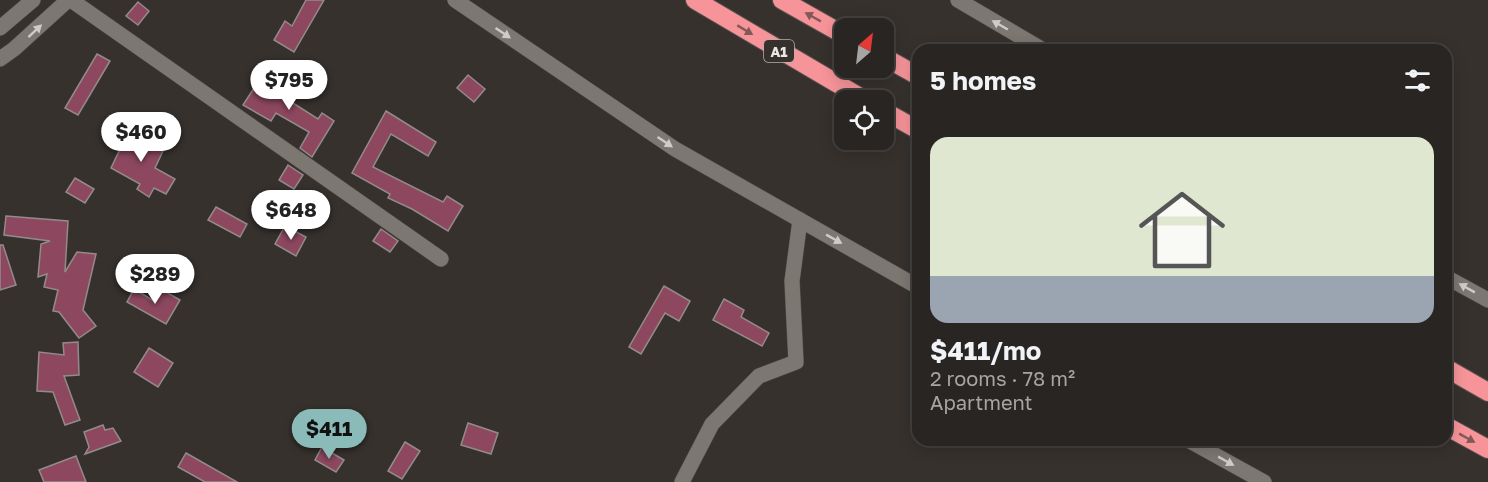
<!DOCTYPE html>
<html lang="en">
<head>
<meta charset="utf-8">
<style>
  body { margin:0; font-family:"Golos Text",sans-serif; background:#34312f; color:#f1f3f6; height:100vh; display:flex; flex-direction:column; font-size:22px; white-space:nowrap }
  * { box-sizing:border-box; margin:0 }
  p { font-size:20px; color:#a5a5a5 }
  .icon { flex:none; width:33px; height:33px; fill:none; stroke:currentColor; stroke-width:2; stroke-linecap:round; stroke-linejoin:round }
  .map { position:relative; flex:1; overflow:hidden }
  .details { position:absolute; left:912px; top:44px; width:540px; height:402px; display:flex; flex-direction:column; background:#282522; border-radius:18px; box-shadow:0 3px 15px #0003,0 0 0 2px #444240 }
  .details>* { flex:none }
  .needle { width:39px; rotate:28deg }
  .fabs { position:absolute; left:834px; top:18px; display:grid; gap:12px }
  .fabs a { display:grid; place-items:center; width:60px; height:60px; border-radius:12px; background:#282522; box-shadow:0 3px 15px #0003,0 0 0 2px #444240; font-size:30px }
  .price { position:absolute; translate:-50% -51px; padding:0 14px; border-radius:21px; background:#fff; color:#222; font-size:20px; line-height:39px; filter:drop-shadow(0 2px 3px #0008) }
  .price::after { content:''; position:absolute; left:50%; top:36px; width:18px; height:14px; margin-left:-9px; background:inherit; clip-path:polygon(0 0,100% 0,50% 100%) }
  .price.selected { background:#8bbbb9; color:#111 }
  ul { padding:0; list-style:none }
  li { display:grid; align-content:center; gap:12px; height:318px; padding:0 18px }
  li+li { border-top:2px solid #444240 }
  li span { display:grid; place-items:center; height:186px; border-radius:18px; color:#555 }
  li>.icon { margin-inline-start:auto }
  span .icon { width:108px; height:108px; fill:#fffc; stroke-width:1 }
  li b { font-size:26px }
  h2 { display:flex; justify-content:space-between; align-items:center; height:72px; padding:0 18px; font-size:26px }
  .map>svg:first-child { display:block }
</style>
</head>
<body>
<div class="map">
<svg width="1488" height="482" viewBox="0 0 1488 482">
  <rect width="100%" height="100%" fill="#36312d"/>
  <g fill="#8d4860" stroke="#938a8c" stroke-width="1.5">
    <polygon points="306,0 324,0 294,52 274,40 285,21 292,26"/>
    <polygon points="138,2 149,11 138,25 126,16"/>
    <polygon points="97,54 110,61 78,115 65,108"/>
    <polygon points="283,66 296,72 285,98 318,119 322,113 334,121 312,157 300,148 309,132 276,113 271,121 243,105 254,88 266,95 274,80 277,81"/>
    <polygon points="468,75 485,89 474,102 457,88"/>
    <polygon points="386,111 436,142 428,156 391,134 373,167 443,202 447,196 463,206 448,231 412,209 388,198 390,194 352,173"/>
    <polygon points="123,127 135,134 137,131 163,151 155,168 175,179 166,194 154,188 149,197 137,189 140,184 111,168 122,145 115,141"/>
    <polygon points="288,165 303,175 294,189 279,180"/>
    <polygon points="75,178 94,189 85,203 66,192"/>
    <polygon points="216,207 247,224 240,237 208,220"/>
    <polygon points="6,216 68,221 65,272 77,252 96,254 83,310 96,326 79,338 59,312 53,311 58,290 44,287 47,274 38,277 41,244 50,241 4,235"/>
    <polygon points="285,226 306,237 296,256 275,244"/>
    <polygon points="381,229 398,241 390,252 373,241"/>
    <polygon points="0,245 3,245 16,285 0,290"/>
    <polygon points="664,286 690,301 679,321 665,313 641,354 629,347"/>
    <polygon points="134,289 154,301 161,289 180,300 166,324 127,302"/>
    <polygon points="724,299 744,310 741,317 769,333 762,346 713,320"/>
    <polygon points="78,342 79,375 64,376 80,420 65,425 53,392 37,391 39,352 64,355 63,343"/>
    <polygon points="149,348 173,363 158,387 134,372"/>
    <polygon points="468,423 498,433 491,454 461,445"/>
    <polygon points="103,425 105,430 113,428 121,441 85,454 89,447 84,432"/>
    <polygon points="405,442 420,451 402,479 388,471"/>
    <polygon points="322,447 344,460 336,472 315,460"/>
    <polygon points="186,453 237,482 205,482 178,467"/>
    <polygon points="76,456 86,482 44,482 39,470"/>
  </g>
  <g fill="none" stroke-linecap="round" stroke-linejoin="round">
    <defs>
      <g id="minor">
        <polyline points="71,0 441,259"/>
        <polyline points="682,482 712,424 759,376 796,362 792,281 800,220"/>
      </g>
      <g id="tertiary">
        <polyline points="455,0 675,149 918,287"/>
        <polyline points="958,0 1043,50"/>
        <polyline points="0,28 33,0"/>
        <polyline points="0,59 14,49 68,0"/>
        <polyline points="1446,277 1488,300"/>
        <polyline points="1188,440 1264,482"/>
      </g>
      <g id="motorway">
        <polyline points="695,0 865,100"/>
        <polyline points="782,0 844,35"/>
        <polyline points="884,57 918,76"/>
        <polyline points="884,111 918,130"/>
        <polyline points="1446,368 1488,392"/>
        <polyline points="1446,426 1488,449"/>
      </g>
    </defs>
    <use href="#minor" stroke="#534f4b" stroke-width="16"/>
    <use href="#tertiary" stroke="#534f4b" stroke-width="16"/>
    <use href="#motorway" stroke="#534f4b" stroke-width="20"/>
    <use href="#minor" stroke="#7d7771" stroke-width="15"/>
    <use href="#tertiary" stroke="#7d7771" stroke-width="15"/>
    <use href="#motorway" stroke="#f69499" stroke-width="18"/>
  </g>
  <defs><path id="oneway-solid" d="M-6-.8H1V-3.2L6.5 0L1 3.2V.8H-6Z" transform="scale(1.5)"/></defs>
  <g fill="#835958">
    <use href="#oneway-solid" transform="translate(813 17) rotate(-151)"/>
    <use href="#oneway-solid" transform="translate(745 30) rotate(31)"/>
    <use href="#oneway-solid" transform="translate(1467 438) rotate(29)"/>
  </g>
  <g fill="#cfcbc7">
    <use href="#oneway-solid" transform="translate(1000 25) rotate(-150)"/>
    <use href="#oneway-solid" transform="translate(35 31) rotate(-43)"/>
    <use href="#oneway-solid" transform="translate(503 33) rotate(34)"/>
    <use href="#oneway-solid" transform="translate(665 142) rotate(34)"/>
    <use href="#oneway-solid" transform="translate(834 239) rotate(29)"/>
    <use href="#oneway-solid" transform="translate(1467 288) rotate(-151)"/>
    <use href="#oneway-solid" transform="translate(1226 461) rotate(29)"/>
  </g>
  <g text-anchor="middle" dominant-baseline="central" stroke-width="5" stroke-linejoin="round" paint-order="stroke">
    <rect fill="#36312d" stroke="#b4b0ad" stroke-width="1.5" x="764" y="40" width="30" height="22" rx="4.5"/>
    <g font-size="14" font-weight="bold" fill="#eae7e4">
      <text x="779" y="51">A1</text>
    </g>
  </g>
</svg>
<div class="fabs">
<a><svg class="needle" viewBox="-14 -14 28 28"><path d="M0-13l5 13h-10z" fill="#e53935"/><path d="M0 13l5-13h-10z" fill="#a5a5a5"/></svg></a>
<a><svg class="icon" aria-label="locate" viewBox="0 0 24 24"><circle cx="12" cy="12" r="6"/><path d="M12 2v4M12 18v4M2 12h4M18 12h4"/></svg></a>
</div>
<b class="price" style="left:289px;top:111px">$795</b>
<b class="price" style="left:141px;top:163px">$460</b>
<b class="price" style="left:291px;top:241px">$648</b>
<b class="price" style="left:155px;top:305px">$289</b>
<b class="price selected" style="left:329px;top:460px">$411</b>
<section class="details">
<h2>5 homes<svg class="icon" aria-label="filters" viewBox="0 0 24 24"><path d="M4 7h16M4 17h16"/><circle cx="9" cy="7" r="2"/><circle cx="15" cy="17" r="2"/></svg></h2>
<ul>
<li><span style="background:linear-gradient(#dfe7d0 75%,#9aa5b1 0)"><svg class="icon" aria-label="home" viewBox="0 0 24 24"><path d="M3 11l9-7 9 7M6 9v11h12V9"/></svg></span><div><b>$411/mo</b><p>2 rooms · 78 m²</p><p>Apartment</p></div></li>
</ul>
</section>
</div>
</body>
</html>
